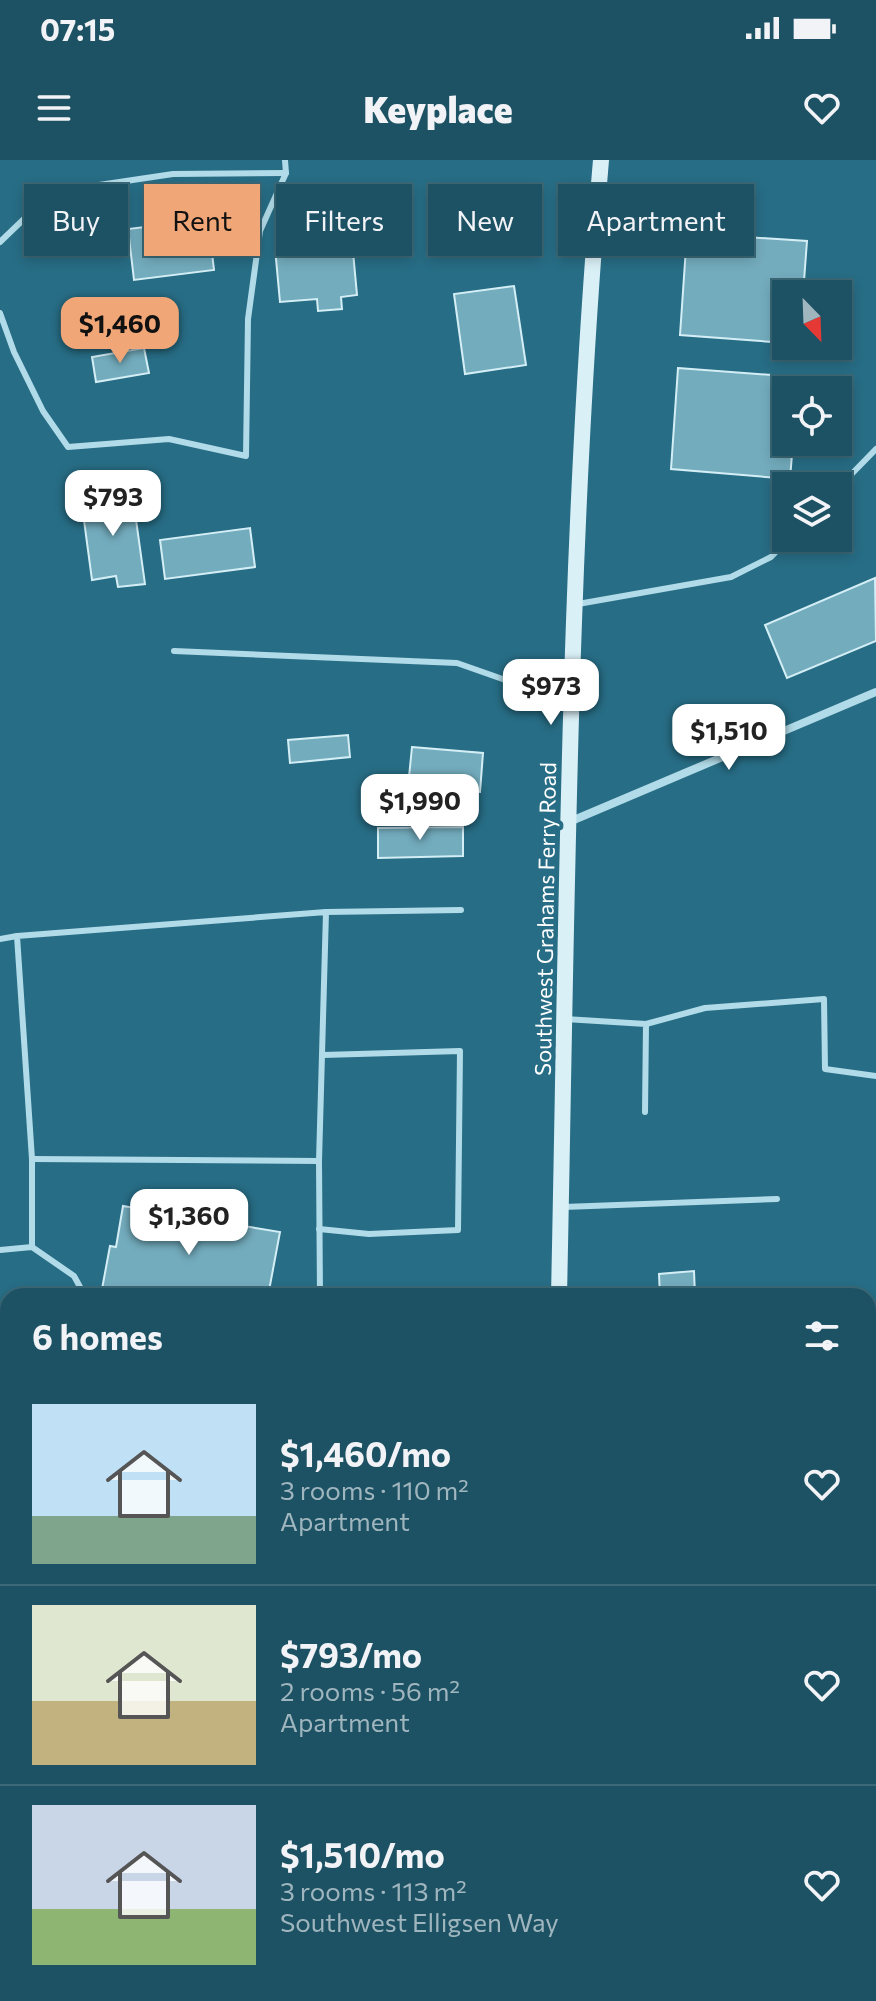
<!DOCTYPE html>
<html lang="en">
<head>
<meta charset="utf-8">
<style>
  body { margin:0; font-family:Commissioner,sans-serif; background:#25586a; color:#f1f3f6; height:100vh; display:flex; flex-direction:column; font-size:30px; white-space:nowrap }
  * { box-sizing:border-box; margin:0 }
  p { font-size:26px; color:#a0b6bf }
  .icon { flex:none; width:44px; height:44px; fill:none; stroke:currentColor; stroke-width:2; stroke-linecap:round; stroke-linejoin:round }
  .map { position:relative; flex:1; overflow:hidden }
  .drawer { position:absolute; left:0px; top:1128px; width:876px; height:714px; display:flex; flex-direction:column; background:#1d5264; border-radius:24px 24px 0 0; box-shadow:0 4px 12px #0003,0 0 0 2px #3b6978 }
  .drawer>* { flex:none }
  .top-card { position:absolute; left:24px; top:24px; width:828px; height:72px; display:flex; gap:16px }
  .needle { width:52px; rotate:157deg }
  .tools { position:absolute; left:772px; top:120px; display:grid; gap:16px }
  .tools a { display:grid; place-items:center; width:80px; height:80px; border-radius:0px; background:#1d5264; box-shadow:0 4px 12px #0003,0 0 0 2px #3b6978; font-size:40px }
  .price { position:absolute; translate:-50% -68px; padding:0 18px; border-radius:16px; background:#fff; color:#222; font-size:26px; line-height:52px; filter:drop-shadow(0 2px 4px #0008) }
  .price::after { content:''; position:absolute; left:50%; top:48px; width:24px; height:18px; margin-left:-12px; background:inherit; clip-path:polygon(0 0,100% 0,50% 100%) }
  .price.current { background:#f0a676; color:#111 }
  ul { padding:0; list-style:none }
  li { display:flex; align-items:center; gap:24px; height:200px; padding:0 32px }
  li+li { border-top:2px solid #3b6978 }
  li span { display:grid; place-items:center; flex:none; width:224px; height:160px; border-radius:0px; color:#555 }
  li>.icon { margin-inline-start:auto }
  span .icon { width:96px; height:96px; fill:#fffc; stroke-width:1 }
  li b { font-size:34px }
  h2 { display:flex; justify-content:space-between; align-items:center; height:96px; padding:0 32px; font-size:34px }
  .chip { padding:0 28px; border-radius:0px; background:#1d5264; box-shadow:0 4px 12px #0003,0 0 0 2px #3b6978; font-size:28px; line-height:72px }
  .chip.current { background:#f0a676; color:#111 }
  .status { display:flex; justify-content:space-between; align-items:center; height:56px; padding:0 40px; background:#1d5264; direction:ltr }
  .status svg { height:22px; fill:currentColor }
  header { display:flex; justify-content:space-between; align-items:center; height:104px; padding:0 32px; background:#1d5264; font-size:36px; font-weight:800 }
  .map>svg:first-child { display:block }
</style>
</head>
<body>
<div class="status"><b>07:15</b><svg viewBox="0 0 49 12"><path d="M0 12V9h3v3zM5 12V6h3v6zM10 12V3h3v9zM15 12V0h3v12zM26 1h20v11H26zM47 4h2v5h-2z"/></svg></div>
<header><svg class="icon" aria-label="menu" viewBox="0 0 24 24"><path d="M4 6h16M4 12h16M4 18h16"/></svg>Keyplace<svg class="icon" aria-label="heart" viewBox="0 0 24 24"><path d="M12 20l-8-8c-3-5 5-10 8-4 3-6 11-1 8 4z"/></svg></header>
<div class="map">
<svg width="876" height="1841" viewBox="0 0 876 1841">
  <rect width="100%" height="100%" fill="#276d85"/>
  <g fill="#73acbd" stroke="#d4eef6" stroke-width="2">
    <polygon points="208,59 214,110 134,120 128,69"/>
    <polygon points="687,73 807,81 803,134 786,134 786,183 680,175"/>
    <polygon points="352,81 357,135 341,137 342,149 318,151 317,139 280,142 275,88"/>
    <polygon points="514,126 526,205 465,214 454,134"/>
    <polygon points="144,188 149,213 96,222 92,197"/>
    <polygon points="678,208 798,217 797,230 786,230 786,282 793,282 790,319 671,309"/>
    <polygon points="132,331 145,424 118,427 116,416 92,420 81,338"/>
    <polygon points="250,368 255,407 165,419 160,380"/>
    <polygon points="875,418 876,481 787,518 765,465"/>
    <polygon points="348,575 350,597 290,603 288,580"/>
    <polygon points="412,587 483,593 480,632 408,627"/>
    <polygon points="463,667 463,696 378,698 378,668"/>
    <polygon points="123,1046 280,1072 268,1136 146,1136 102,1129 110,1086 116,1087"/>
    <polygon points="694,1111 695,1136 660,1136 659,1114"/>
    <polygon points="8,1375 8,1489 0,1489 0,1376"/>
    <polygon points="149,1834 208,1834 207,1841 148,1841"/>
  </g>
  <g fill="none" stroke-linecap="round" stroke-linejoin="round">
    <g stroke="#b1dbe8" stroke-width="6">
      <polyline points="0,82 52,32 173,14 286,13"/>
      <polyline points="0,153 14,192 43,251 68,287 169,279 246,296 248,159 260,71 286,13 285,0"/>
      <polyline points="838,328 876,289"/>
      <polyline points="578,444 731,417 771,397 789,378"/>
      <polyline points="174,491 457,503 568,542"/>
      <polyline points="326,752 461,750"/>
      <polyline points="0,779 17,776"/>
      <polyline points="565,859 646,864 645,952"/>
      <polyline points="646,864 705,848 824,839 825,909 876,916"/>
      <polyline points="32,999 319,1001"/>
      <polyline points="564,1047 777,1039"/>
      <polyline points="319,1069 369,1074 458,1070 460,891 323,895"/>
      <polyline points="32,1087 32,999 17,776 326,752 319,1001 320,1136"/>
      <polyline points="0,1090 32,1087 74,1116 85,1136"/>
      <polyline points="0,1228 8,1228"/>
      <polyline points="273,1834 274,1841"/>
      <polyline points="429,1834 429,1841"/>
    </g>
    <polyline stroke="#b1dbe8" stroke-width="8" points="569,662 876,532"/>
    <g stroke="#daf0f7" stroke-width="16">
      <path d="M559,1136C567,757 568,378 601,0"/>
      <polyline points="549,1841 549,1834"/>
    </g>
  </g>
  <g text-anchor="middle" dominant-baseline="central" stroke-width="8" stroke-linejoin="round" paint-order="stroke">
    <g font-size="22" fill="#fff" stroke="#276d85">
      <text transform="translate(545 759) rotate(-89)">Southwest Grahams Ferry Road</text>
    </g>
  </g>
</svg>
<div class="tools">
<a><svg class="needle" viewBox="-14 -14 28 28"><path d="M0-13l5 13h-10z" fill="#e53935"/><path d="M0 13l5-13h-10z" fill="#a0b6bf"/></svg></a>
<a><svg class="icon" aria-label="locate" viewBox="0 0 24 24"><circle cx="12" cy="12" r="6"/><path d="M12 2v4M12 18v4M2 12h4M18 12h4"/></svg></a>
<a><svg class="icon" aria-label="layers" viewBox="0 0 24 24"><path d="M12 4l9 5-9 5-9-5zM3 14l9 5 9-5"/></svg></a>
</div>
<b class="price current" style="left:120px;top:205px">$1,460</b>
<b class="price" style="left:113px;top:378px">$793</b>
<b class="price" style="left:551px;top:567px">$973</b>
<b class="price" style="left:729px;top:612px">$1,510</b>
<b class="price" style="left:420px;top:682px">$1,990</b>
<b class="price" style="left:189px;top:1097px">$1,360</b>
<div class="top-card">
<a class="chip">Buy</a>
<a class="chip current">Rent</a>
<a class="chip">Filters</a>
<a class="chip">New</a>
<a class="chip">Apartment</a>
</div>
<section class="drawer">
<h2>6 homes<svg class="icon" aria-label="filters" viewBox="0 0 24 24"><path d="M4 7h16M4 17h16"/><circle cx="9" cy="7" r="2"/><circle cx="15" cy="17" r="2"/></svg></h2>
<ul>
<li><span style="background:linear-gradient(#bfe0f5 70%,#7fa58c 0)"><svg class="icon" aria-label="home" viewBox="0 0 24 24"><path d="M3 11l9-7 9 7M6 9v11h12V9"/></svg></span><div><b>$1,460/mo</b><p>3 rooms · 110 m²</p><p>Apartment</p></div><svg class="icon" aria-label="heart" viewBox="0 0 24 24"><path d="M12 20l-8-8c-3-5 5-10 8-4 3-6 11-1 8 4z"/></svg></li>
<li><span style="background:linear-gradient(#dfe7d0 60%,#c2b280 0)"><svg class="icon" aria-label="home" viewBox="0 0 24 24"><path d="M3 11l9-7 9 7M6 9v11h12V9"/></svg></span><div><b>$793/mo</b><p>2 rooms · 56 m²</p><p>Apartment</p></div><svg class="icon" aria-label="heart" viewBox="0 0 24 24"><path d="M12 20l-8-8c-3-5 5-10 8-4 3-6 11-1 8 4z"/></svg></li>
<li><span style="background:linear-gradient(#c9d6e8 65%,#8fb573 0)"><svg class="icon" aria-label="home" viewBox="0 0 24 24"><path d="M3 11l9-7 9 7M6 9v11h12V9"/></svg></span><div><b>$1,510/mo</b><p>3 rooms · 113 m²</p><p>Southwest Elligsen Way</p></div><svg class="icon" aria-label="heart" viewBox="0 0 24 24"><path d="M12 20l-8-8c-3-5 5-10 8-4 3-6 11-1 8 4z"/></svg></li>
</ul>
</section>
</div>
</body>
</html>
